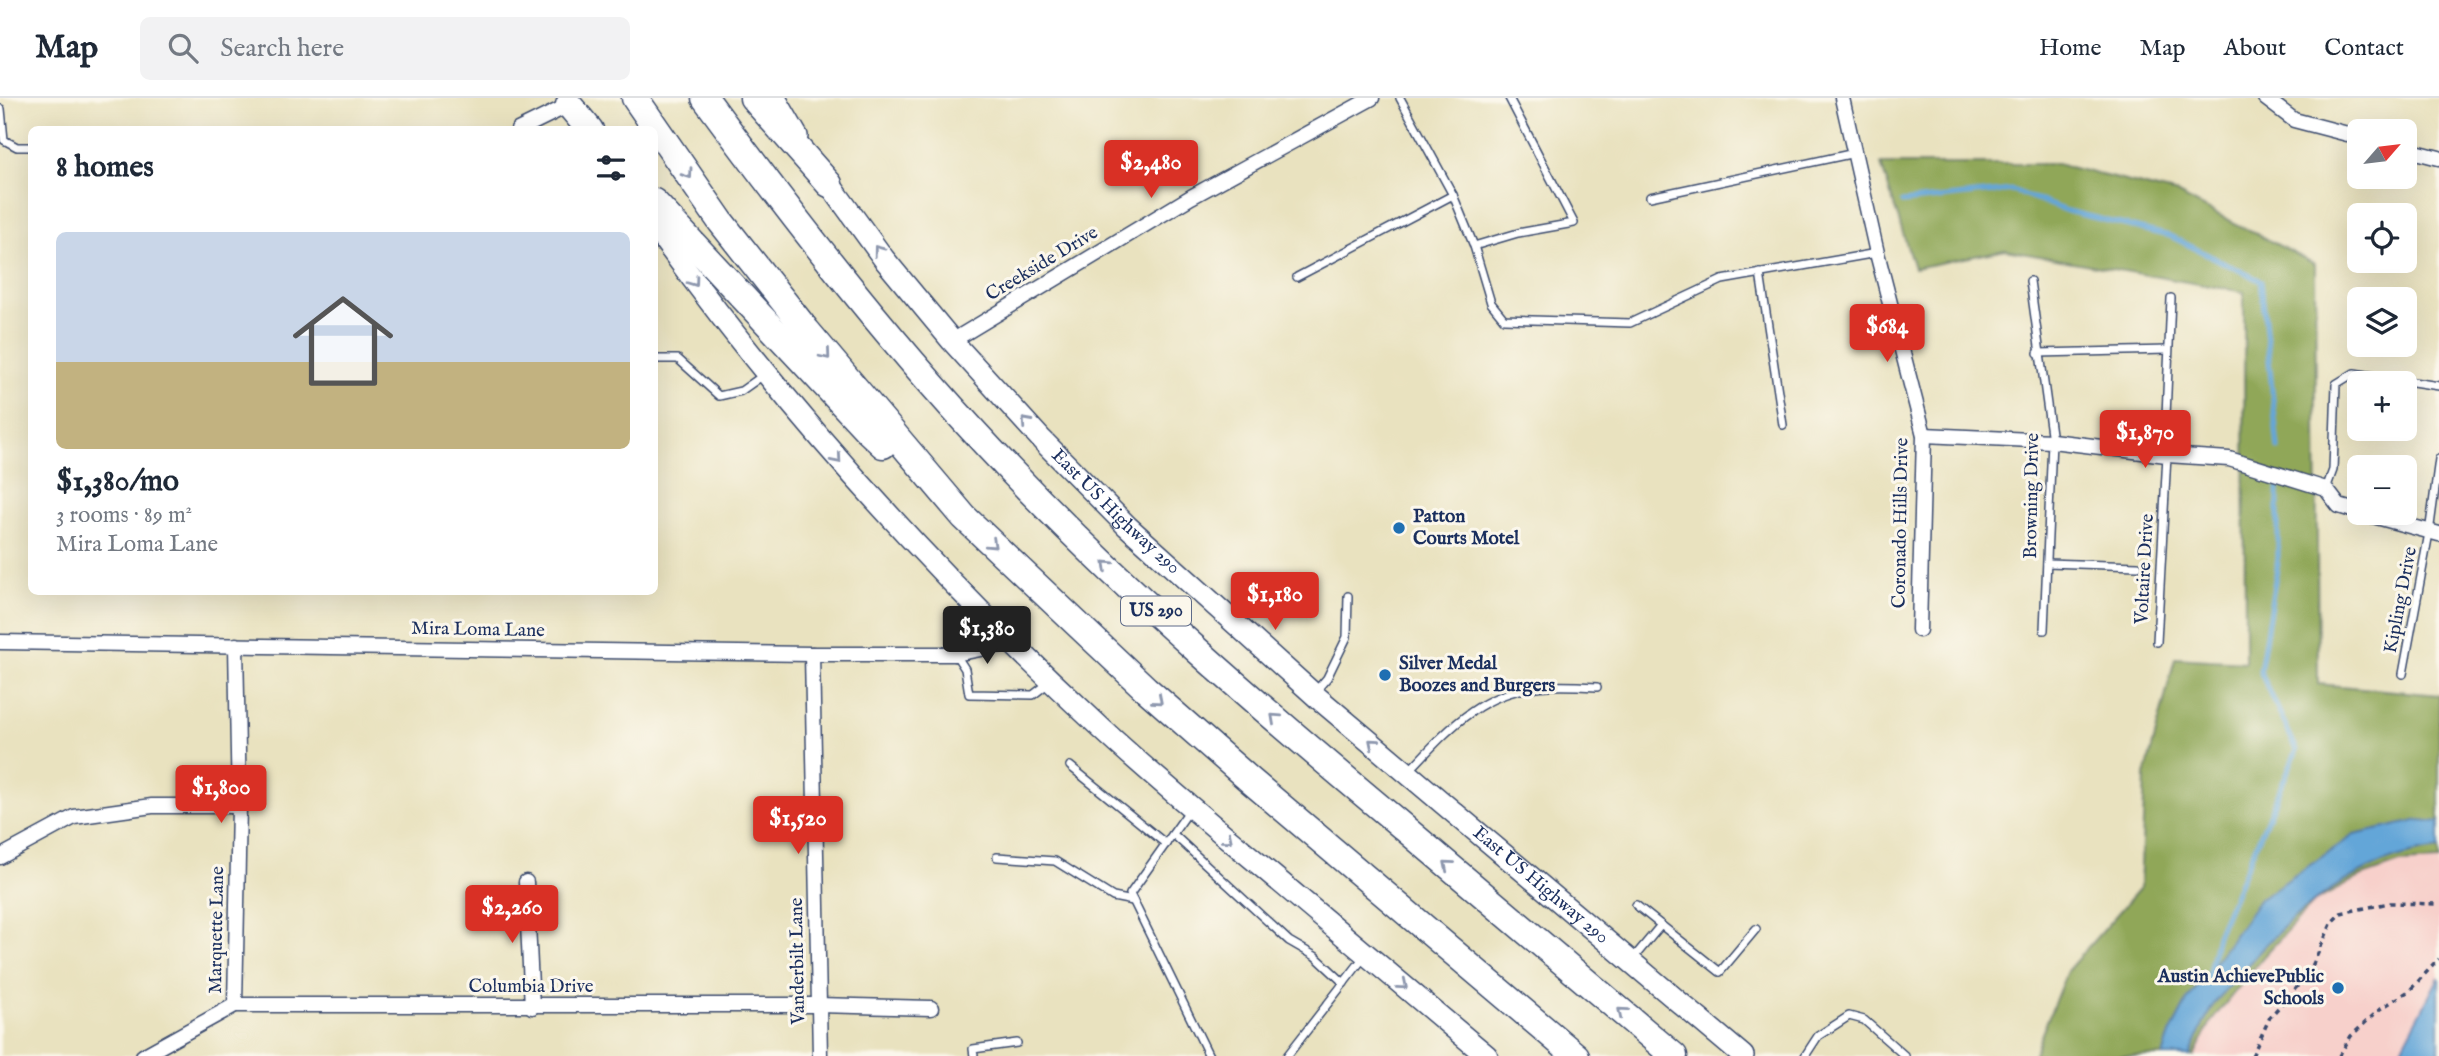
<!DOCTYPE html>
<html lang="en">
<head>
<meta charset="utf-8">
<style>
  body { margin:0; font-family:"IM FELL English",serif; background:#f2f2f3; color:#1f2937; height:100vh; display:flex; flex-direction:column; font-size:26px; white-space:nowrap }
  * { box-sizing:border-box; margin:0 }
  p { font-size:23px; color:#747a83 }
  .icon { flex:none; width:38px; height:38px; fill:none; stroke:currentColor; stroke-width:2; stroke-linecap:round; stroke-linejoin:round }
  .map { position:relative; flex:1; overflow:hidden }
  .side { position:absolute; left:28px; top:28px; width:630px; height:469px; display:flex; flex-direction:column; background:#fff; border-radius:10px; box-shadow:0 7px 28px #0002 }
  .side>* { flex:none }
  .needle { width:46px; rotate:62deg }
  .buttons { position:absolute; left:2347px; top:21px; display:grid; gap:14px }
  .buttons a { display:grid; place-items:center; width:70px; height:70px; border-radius:10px; background:#fff; box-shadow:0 7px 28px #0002; font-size:35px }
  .price { position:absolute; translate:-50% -60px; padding:0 16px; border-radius:7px; background:#d93025; color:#fff; font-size:23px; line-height:46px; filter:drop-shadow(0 2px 4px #0008) }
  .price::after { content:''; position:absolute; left:50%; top:42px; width:21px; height:16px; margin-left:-10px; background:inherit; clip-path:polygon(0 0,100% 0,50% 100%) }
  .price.selected { background:#222; color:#fff }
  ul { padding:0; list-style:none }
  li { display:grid; align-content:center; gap:14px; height:371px; padding:0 28px }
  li+li { border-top:2px solid #e0e1e3 }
  li span { display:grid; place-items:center; height:217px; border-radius:10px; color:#555 }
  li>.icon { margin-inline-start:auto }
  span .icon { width:126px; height:126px; fill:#fffc; stroke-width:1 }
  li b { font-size:30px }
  h2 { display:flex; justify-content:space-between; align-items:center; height:84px; padding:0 28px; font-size:30px }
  header { display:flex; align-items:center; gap:42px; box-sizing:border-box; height:98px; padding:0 35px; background:#fff; border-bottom:2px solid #e0e1e3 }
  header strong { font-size:33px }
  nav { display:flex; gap:38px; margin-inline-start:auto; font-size:24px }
  .search { width:490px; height:63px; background:#f2f2f3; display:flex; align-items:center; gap:18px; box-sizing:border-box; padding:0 24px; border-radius:10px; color:#747a83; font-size:26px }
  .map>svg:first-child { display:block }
</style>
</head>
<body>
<header>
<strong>Map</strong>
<div class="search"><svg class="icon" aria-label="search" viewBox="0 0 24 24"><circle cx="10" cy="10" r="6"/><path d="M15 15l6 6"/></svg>Search here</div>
<nav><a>Home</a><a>Map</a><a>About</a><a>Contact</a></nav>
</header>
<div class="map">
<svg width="2439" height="958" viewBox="0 0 2439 958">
  <rect width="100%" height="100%" fill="#fbf7ec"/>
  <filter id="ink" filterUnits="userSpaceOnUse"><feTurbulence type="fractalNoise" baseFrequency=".0143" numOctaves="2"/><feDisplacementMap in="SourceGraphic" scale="14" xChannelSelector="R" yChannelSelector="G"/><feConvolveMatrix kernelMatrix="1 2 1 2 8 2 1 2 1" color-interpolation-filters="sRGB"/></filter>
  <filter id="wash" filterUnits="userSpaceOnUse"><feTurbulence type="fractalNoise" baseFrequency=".00686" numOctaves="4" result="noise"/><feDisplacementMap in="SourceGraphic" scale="28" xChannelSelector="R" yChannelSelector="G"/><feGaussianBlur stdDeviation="1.57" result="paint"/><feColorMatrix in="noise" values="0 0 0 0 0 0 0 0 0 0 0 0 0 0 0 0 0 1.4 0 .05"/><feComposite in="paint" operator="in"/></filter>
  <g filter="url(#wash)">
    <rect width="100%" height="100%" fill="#e9e2bf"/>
    <polygon fill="#f7d0cb" points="2439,763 2439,958 2194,958 2212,922 2263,859 2315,803 2360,779 2400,765"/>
    <polygon fill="#90a759" stroke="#566b5c" stroke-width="2" points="1881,66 2057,66 2178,96 2315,166 2318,586 2439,597 2439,763 2400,765 2360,779 2315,803 2263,859 2212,922 2194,958 2033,958 2067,873 2140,790 2145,678 2175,560 2245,564 2244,194 2005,152 1914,170"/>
    <g fill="#64a6d8" stroke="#406a9b" stroke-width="2">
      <path d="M2420,722L2439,724V751C2357,760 2290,814 2240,876C2231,887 2220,897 2212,909C2203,924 2197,942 2190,958H2163L2170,936L2187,903L2260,801L2354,737Z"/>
      <polygon points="2439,879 2439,958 2398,958"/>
    </g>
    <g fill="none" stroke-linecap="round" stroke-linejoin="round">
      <g stroke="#64a6d8" stroke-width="5">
        <polyline points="1902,104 2012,92 2067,113 2170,138 2261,183 2278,351"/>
        <polyline points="2208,879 2217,837 2297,652 2260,573 2278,464 2278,391"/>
      </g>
    </g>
  </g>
  <g filter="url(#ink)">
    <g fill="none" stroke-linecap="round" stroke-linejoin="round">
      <defs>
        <g id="service">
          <polyline points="1400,0 1453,97 1474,148 1491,205 1504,221 1630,225 1722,182 1877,155"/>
          <polyline points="1,11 4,42 17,49 32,49"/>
          <polyline points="1650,99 1855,55"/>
          <polyline points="1474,148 1518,135 1574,125 1509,0"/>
          <polyline points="1760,175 1783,327"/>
          <polyline points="1297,179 1453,97"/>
          <polyline points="2030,183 2052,343 2044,532"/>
          <polyline points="2038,255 2168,252"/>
          <polyline points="654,261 678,261 719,298 741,293 765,276"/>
          <polyline points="2166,318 2171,200"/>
          <polyline points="2326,391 2333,372 2336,286 2354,275 2439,288"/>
          <polyline points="2047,465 2138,468"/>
          <polyline points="2157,544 2167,357"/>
          <polyline points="956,557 965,571 969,596 1033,597 1050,584"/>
          <polyline points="2403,576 2429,435 2439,361"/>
          <polyline points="1314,595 1327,580 1347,539 1348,498"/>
          <polyline points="1070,668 1166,746"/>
          <path d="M1410,672C1451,628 1484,591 1548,588C1564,587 1581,588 1597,589"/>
          <polyline points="1189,713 1130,796 1209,958"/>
          <polyline points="1173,736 1289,843 1315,858 1344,885"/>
          <polyline points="997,759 1055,763 1113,799 1133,803"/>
          <polyline points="1636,807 1661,827"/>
          <polyline points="1631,863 1661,827 1720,874 1756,831"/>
          <polyline points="974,958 973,951 1017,945"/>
          <polyline points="1287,958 1364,859"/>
          <polyline points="1805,958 1818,938 1849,918 1864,922 1905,958"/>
        </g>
        <g id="minor">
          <polyline points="1842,0 1877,155 1924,337 1919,532"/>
          <polyline points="2265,0 2294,22 2359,39"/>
          <polyline points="518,32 569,7"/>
          <polyline points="2404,51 2439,60"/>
          <polyline points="952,243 1191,99 1372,0"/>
          <polyline points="1924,337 2052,343 2167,357 2229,361 2326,391 2339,408 2359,414"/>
          <polyline points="2362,415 2439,436"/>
          <polyline points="0,544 812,556 955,556 1011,545"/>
          <polyline points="812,556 820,958"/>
          <polyline points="955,556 973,505"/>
          <polyline points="0,759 74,719 152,708 239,708"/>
          <polyline points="526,784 532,909"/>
          <polyline points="235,907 239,708 236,547"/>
          <polyline points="143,958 235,907 818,907 931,910"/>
        </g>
        <g id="secondary">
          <polyline points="775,0 797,38"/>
          <path id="s1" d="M820,73L884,161L952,243L1042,342L1127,428L1318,600L1743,958"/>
          <path d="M654,128C785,312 938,479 1103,632C1154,679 1207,723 1260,767C1336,831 1412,894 1487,958"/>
        </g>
        <g id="motorway">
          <polyline points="635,0 721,124 807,233 964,419 1146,591 1251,683 1576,958"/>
          <path d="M705,0C800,129 899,256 1010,372C1130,498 1263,612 1396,723C1489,802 1582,880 1674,958"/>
          <polyline points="753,0 829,86"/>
          <polyline points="569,7 590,32"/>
          <polyline points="654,104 868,333 883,347"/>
        </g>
      </defs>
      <use href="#service" stroke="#3a4a6d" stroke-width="10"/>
      <use href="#minor" stroke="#3a4a6d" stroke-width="17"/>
      <use href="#secondary" stroke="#3a4a6d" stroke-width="24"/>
      <use href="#motorway" stroke="#3a4a6d" stroke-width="29"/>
      <g stroke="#3a4a6d" stroke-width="3.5" stroke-dasharray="5 5" stroke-linecap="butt">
        <polyline points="2252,958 2270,919 2309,875 2332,824 2341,815 2389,805 2439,806"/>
        <polyline points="2339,958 2351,938 2380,911 2409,893 2439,861"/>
      </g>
      <use href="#service" stroke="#fff" stroke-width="7"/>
      <use href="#minor" stroke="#fff" stroke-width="14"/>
      <use href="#secondary" stroke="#fff" stroke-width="21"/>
      <use href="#motorway" stroke="#fff" stroke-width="26"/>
    </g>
    <defs><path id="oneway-chevron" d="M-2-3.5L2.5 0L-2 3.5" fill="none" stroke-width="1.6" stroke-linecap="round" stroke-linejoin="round" transform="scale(1.75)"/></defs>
    <g stroke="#8d97ae">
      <use href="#oneway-chevron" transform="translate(688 76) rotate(55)"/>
      <use href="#oneway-chevron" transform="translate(878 152) rotate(-127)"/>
      <use href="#oneway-chevron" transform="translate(694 184) rotate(54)"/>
      <use href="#oneway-chevron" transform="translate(826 257) rotate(50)"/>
      <use href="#oneway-chevron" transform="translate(1026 324) rotate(-132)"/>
      <use href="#oneway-chevron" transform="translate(837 361) rotate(49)"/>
      <use href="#oneway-chevron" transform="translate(992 446) rotate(43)"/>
      <use href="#oneway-chevron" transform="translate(1107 467) rotate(-137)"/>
      <use href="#oneway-chevron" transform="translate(1158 602) rotate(41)"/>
      <use href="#oneway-chevron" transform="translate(1275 620) rotate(-138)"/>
      <use href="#oneway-chevron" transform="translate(1373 645) rotate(-140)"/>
      <use href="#oneway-chevron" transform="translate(1228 741) rotate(40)"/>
      <use href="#oneway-chevron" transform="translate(1448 767) rotate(-140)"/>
      <use href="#oneway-chevron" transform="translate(1403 887) rotate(40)"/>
      <use href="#oneway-chevron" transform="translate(1622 914) rotate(-140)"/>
    </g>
  </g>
  <g fill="#1f6fb2" stroke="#fbf7ec" stroke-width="2.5">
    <circle cx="1399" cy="430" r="7"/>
    <circle cx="1385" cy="577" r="7"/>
    <circle cx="2338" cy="890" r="7"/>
  </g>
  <g text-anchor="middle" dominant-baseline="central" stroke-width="6" stroke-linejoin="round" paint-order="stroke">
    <rect fill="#fbf7ec" stroke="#5e6b89" stroke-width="2" x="1121" y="498.5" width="70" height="29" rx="5"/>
    <g font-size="18" font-weight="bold" fill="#1b2f5e">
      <text x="1156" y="513">US 290</text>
    </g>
    <g font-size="19" fill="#1b2f5e" stroke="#fbf7ec">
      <text transform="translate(1042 166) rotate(-31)">Creekside Drive</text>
      <text transform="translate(2032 398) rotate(-89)">Browning Drive</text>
      <text stroke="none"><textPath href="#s1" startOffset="452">East US Highway 290</textPath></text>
      <text transform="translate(1901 425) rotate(-89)">Coronado Hills Drive</text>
      <text transform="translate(2145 471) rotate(-87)">Voltaire Drive</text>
      <text transform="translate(2401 502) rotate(-79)">Kipling Drive</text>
      <text transform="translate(478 532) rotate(1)">Mira Loma Lane</text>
      <text stroke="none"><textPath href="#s1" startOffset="1018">East US Highway 290</textPath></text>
      <text transform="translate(217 832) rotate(-89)">Marquette Lane</text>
      <text transform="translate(798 863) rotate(-91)">Vanderbilt Lane</text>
      <text x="531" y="889">Columbia Drive</text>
    </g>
    <g font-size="19" font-weight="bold" fill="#1b2f5e" stroke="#fbf7ec" text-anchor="start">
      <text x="1413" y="419">Patton<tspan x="1413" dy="22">Courts Motel</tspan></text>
      <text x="1399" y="566">Silver Medal<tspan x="1399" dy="22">Boozes and Burgers</tspan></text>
      <text x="2324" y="879" text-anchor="end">Austin AchievePublic<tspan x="2324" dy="22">Schools</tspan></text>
    </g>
  </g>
</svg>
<div class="buttons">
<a><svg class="needle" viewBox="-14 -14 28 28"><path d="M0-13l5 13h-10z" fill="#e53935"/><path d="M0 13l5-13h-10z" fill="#747a83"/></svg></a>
<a><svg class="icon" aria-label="locate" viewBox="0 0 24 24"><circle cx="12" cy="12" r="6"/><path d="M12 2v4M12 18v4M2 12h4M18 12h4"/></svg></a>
<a><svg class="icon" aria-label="layers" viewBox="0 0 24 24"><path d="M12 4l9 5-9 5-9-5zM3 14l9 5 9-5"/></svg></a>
<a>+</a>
<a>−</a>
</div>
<b class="price" style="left:1151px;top:102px">$2,480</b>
<b class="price" style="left:1887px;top:266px">$684</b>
<b class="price" style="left:2145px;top:372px">$1,870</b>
<b class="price" style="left:1275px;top:534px">$1,180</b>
<b class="price selected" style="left:987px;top:568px">$1,380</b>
<b class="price" style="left:221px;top:727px">$1,800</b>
<b class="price" style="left:798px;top:758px">$1,520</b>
<b class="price" style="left:512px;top:847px">$2,260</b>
<section class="side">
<h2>8 homes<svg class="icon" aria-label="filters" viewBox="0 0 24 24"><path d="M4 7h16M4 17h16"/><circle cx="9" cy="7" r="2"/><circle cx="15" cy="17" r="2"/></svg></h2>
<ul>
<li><span style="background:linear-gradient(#c9d6e8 60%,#c2b280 0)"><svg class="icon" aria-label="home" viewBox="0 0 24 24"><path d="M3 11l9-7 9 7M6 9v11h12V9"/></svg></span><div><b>$1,380/mo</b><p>3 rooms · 89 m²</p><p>Mira Loma Lane</p></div></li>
</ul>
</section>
</div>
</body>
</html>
